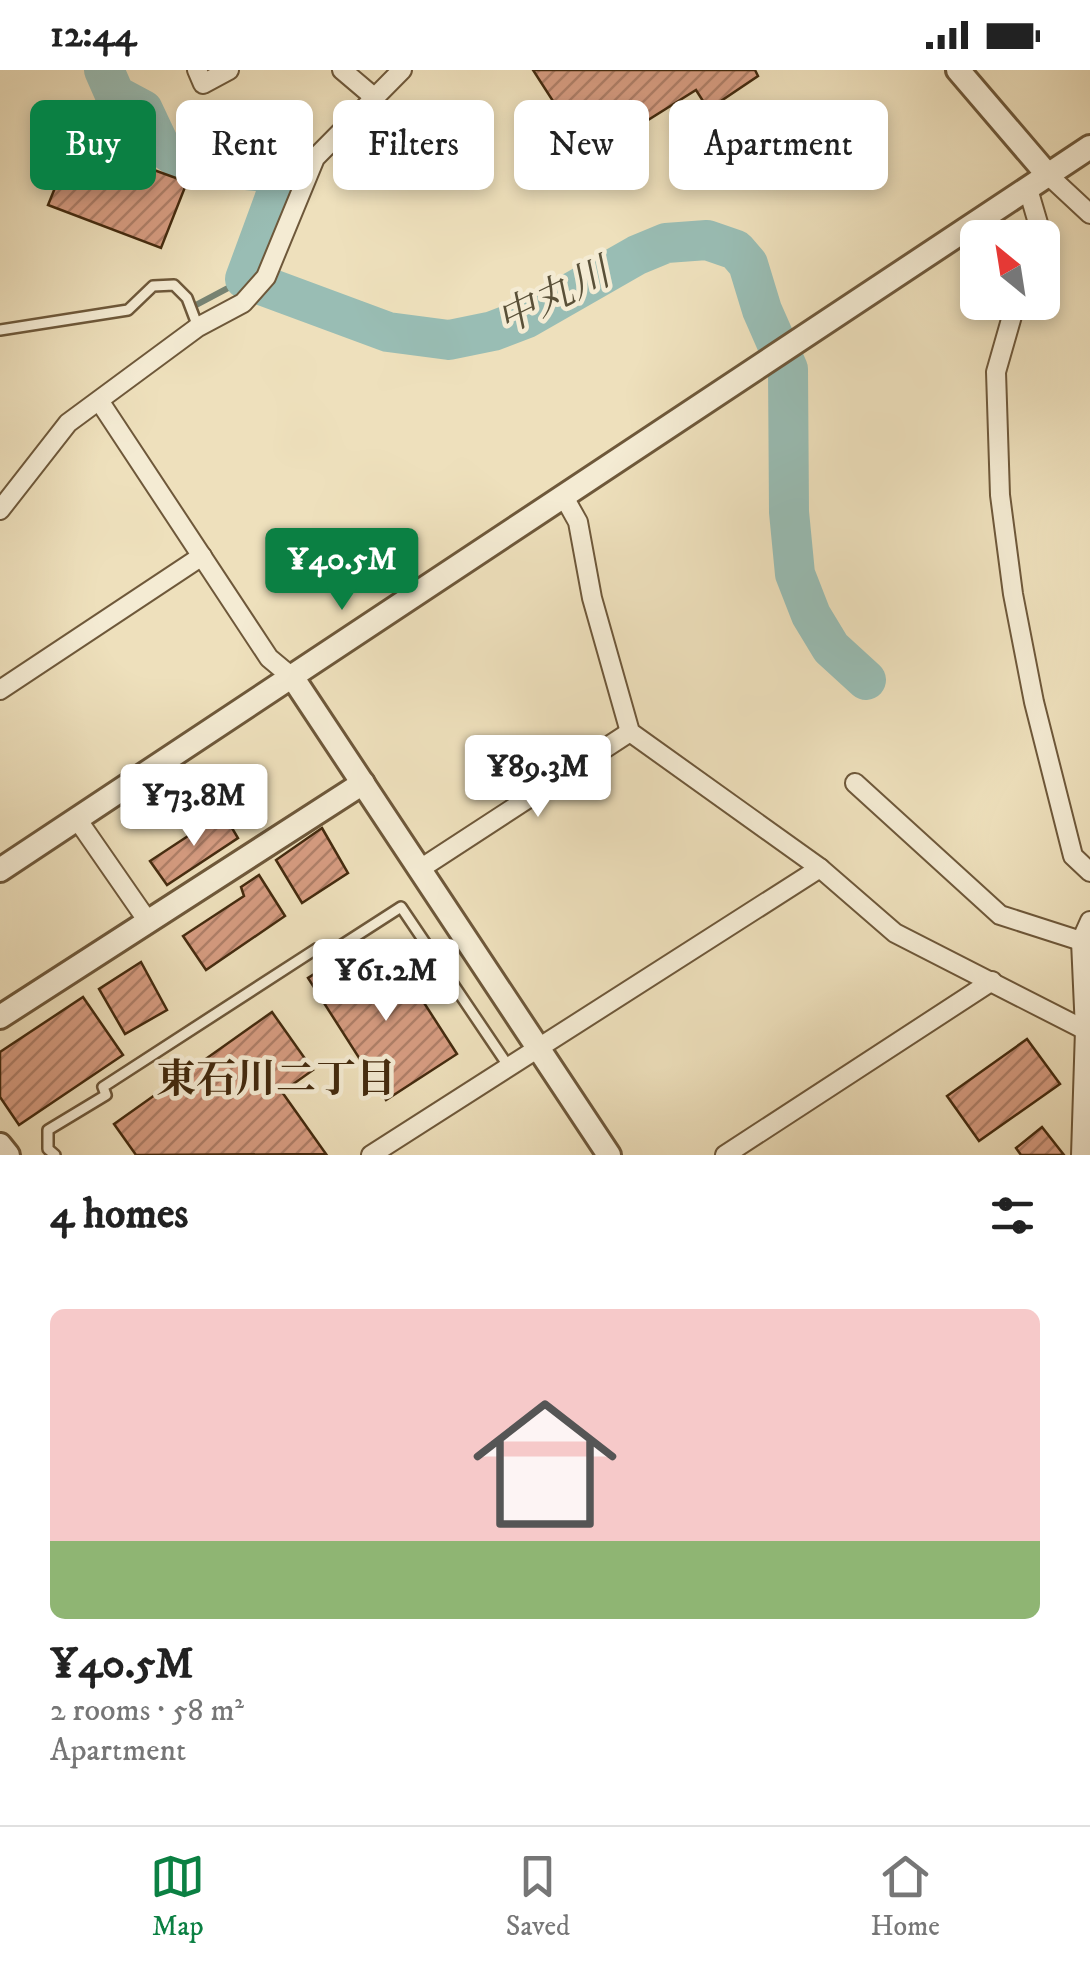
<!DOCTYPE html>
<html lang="en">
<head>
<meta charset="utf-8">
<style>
  body { margin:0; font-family:"IM FELL DW Pica","Noto Serif JP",serif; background:#f2f2f2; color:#222; height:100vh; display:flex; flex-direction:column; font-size:38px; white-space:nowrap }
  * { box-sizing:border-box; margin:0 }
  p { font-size:32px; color:#767676 }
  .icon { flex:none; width:55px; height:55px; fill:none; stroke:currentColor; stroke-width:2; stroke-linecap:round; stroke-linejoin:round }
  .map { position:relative; height:1085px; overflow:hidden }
  .side { display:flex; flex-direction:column; background:#fff; flex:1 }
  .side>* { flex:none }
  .hud { position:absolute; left:30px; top:30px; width:1030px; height:90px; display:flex; gap:20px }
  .needle { width:65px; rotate:330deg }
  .fabs { position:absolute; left:960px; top:150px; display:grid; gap:20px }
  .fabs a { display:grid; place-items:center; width:100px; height:100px; border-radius:15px; background:#fff; box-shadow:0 5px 15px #0003; font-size:50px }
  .price { position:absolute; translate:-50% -85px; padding:0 22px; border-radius:10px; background:#fff; color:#222; font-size:32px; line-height:65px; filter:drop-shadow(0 2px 5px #0008) }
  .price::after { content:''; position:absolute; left:50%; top:60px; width:30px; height:22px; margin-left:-15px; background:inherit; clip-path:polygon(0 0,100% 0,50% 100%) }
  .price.selected { background:#0b8043; color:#fff }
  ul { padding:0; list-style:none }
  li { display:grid; align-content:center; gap:20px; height:530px; padding:0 50px }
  li span { display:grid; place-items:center; height:310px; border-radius:15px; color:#555 }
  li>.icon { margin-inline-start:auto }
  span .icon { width:180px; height:180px; fill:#fffc; stroke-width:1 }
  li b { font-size:42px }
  h2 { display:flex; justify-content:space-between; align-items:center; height:120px; padding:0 50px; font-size:42px }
  .chip { padding:0 35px; border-radius:15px; background:#fff; box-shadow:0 5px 15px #0003; font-size:35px; line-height:90px }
  .chip.selected { background:#0b8043; color:#fff }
  .status { display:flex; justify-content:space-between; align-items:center; height:70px; padding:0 50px; background:#fff; direction:ltr }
  .status svg { height:28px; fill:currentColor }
  .dock { display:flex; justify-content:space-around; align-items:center; height:140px; border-top:2px solid #e0e0e0; background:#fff; font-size:28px; color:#767676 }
  .dock a { display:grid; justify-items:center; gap:5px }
  .dock .selected { color:#0b8043 }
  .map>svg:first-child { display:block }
</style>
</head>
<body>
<div class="status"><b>12:44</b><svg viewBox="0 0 49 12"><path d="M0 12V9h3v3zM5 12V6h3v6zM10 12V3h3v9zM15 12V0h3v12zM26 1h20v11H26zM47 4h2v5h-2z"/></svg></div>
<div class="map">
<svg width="1090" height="1085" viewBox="0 0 1090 1085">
  <defs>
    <pattern id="building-hatch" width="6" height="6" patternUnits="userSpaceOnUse" patternTransform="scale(2.5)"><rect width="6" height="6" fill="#d69c81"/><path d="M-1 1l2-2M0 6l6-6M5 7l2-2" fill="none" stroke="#af7f68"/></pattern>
  </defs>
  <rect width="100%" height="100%" fill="#eee0bc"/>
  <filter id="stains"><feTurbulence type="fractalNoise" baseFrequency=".002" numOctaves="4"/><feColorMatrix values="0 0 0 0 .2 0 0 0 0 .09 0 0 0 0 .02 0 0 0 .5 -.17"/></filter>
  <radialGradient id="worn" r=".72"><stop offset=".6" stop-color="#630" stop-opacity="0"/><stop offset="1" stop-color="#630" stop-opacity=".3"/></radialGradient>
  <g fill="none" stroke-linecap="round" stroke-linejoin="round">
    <polyline stroke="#778372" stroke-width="6" points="196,235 245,209"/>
    <polyline stroke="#99bdb4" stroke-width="40" points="104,0 115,25 143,40 160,76 189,95 279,103 278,119 245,209 388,262 449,270 493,261 527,248 637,185 666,173 707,170 736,180 748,194 762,240 788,299 789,442 795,504 811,545 831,578 866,610"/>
  </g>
  <g fill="url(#building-hatch)" stroke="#442b0f" stroke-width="2.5">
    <polygon points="533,0 755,0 758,6 721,31 727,44 724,49 715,50 696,20 589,87"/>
    <polygon points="74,71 187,112 161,178 48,135"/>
    <polygon points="223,743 238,768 167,815 150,791"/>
    <polygon points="322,758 348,803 302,833 276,790"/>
    <polygon points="259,805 285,846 206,900 183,866 244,826 241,817"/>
    <polygon points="390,880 457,984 386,1030 308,908 319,901 330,918"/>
    <polygon points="141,892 167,940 125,964 99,919"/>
    <polygon points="83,927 123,985 19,1055 0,1027 0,982"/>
    <polygon points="272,942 313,1000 282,1022 326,1084 136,1085 114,1054"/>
    <polygon points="1027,969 1060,1014 979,1071 947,1026"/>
    <polygon points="1042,1057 1064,1085 1021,1085 1016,1078"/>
  </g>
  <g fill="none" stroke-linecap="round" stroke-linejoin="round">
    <defs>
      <g id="service">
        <polyline points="0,260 128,240 153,216 174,215 187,228 198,257"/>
        <polyline points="55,1085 48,1079 48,1060 106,1025 103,1017 316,879 328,884 401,837 509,997"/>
      </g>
      <g id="minor">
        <polyline points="197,0 203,14 229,0"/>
        <polyline points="342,0 375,28"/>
        <polyline points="1047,104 1090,144"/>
        <polyline points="1028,119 1038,153 1034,168"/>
        <polyline points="1016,232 996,302 1000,425 1013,524 1034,632 1073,786 1090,802"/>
        <polyline points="100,332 269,588 293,608"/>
        <polyline points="564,427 578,452 592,528 630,662 820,798 895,863 1085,960"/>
        <polyline points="0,440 68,353 198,257 243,233 266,207 315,88 402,0"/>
        <polyline points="0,620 202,486"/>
        <polyline points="855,713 1000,845 1081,871"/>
        <polyline points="77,749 147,850"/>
        <polyline points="420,799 630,662"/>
        <polyline points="371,1085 820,798"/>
        <polyline points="725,1085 992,911"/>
        <polyline points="1081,1085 1085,960 1081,871 1090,851"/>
      </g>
      <g id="tertiary">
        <polyline points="958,0 1047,104"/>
        <polyline points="293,608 609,1085"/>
        <polyline points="0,800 1090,77"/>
        <polyline points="0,947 363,713"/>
        <polyline points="0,1075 8,1085"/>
      </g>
    </defs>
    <use href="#service" stroke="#6e583a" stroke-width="14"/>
    <use href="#minor" stroke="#6e583a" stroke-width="22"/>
    <use href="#tertiary" stroke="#6e583a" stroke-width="28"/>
    <use href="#service" stroke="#f4ebd3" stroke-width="9"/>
    <use href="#minor" stroke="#f4ebd3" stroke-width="18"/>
    <use href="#tertiary" stroke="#f4ebd3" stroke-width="22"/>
  </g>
  <g text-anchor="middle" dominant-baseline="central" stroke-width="9" stroke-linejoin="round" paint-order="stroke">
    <g font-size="40" font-style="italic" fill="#595038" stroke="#f4ebd3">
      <text transform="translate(554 228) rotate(-26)">中丸川</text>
    </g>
    <g font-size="40" font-weight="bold" fill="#442b0f" stroke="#f4ebd3">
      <text x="276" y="1011">東石川二丁目</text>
    </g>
  </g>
  <rect width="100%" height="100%" filter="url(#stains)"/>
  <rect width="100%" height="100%" fill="url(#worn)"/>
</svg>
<div class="fabs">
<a><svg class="needle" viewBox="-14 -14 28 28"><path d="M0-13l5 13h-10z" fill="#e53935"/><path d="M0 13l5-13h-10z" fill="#767676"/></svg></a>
</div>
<b class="price selected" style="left:342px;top:543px">¥40.5M</b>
<b class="price" style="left:538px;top:750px">¥89.3M</b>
<b class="price" style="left:194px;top:779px">¥73.8M</b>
<b class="price" style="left:386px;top:954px">¥61.2M</b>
<div class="hud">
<a class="chip selected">Buy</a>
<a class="chip">Rent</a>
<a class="chip">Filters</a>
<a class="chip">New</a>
<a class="chip">Apartment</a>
</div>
</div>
<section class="side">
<h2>4 homes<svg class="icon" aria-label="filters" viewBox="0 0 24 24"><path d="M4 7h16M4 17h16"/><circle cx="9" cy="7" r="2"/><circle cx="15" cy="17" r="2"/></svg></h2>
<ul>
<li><span style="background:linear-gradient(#f6c9c9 75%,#8fb573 0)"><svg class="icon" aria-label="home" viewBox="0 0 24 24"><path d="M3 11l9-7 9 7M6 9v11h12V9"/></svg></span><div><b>¥40.5M</b><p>2 rooms · 58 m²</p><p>Apartment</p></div></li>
</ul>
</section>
<nav class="dock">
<a class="selected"><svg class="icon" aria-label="map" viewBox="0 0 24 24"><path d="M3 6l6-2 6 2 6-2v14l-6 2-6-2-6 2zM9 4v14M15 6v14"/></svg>Map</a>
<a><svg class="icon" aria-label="saved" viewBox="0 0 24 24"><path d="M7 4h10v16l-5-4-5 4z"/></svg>Saved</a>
<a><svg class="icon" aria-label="home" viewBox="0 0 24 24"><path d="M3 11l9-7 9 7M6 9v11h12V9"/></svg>Home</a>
</nav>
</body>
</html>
